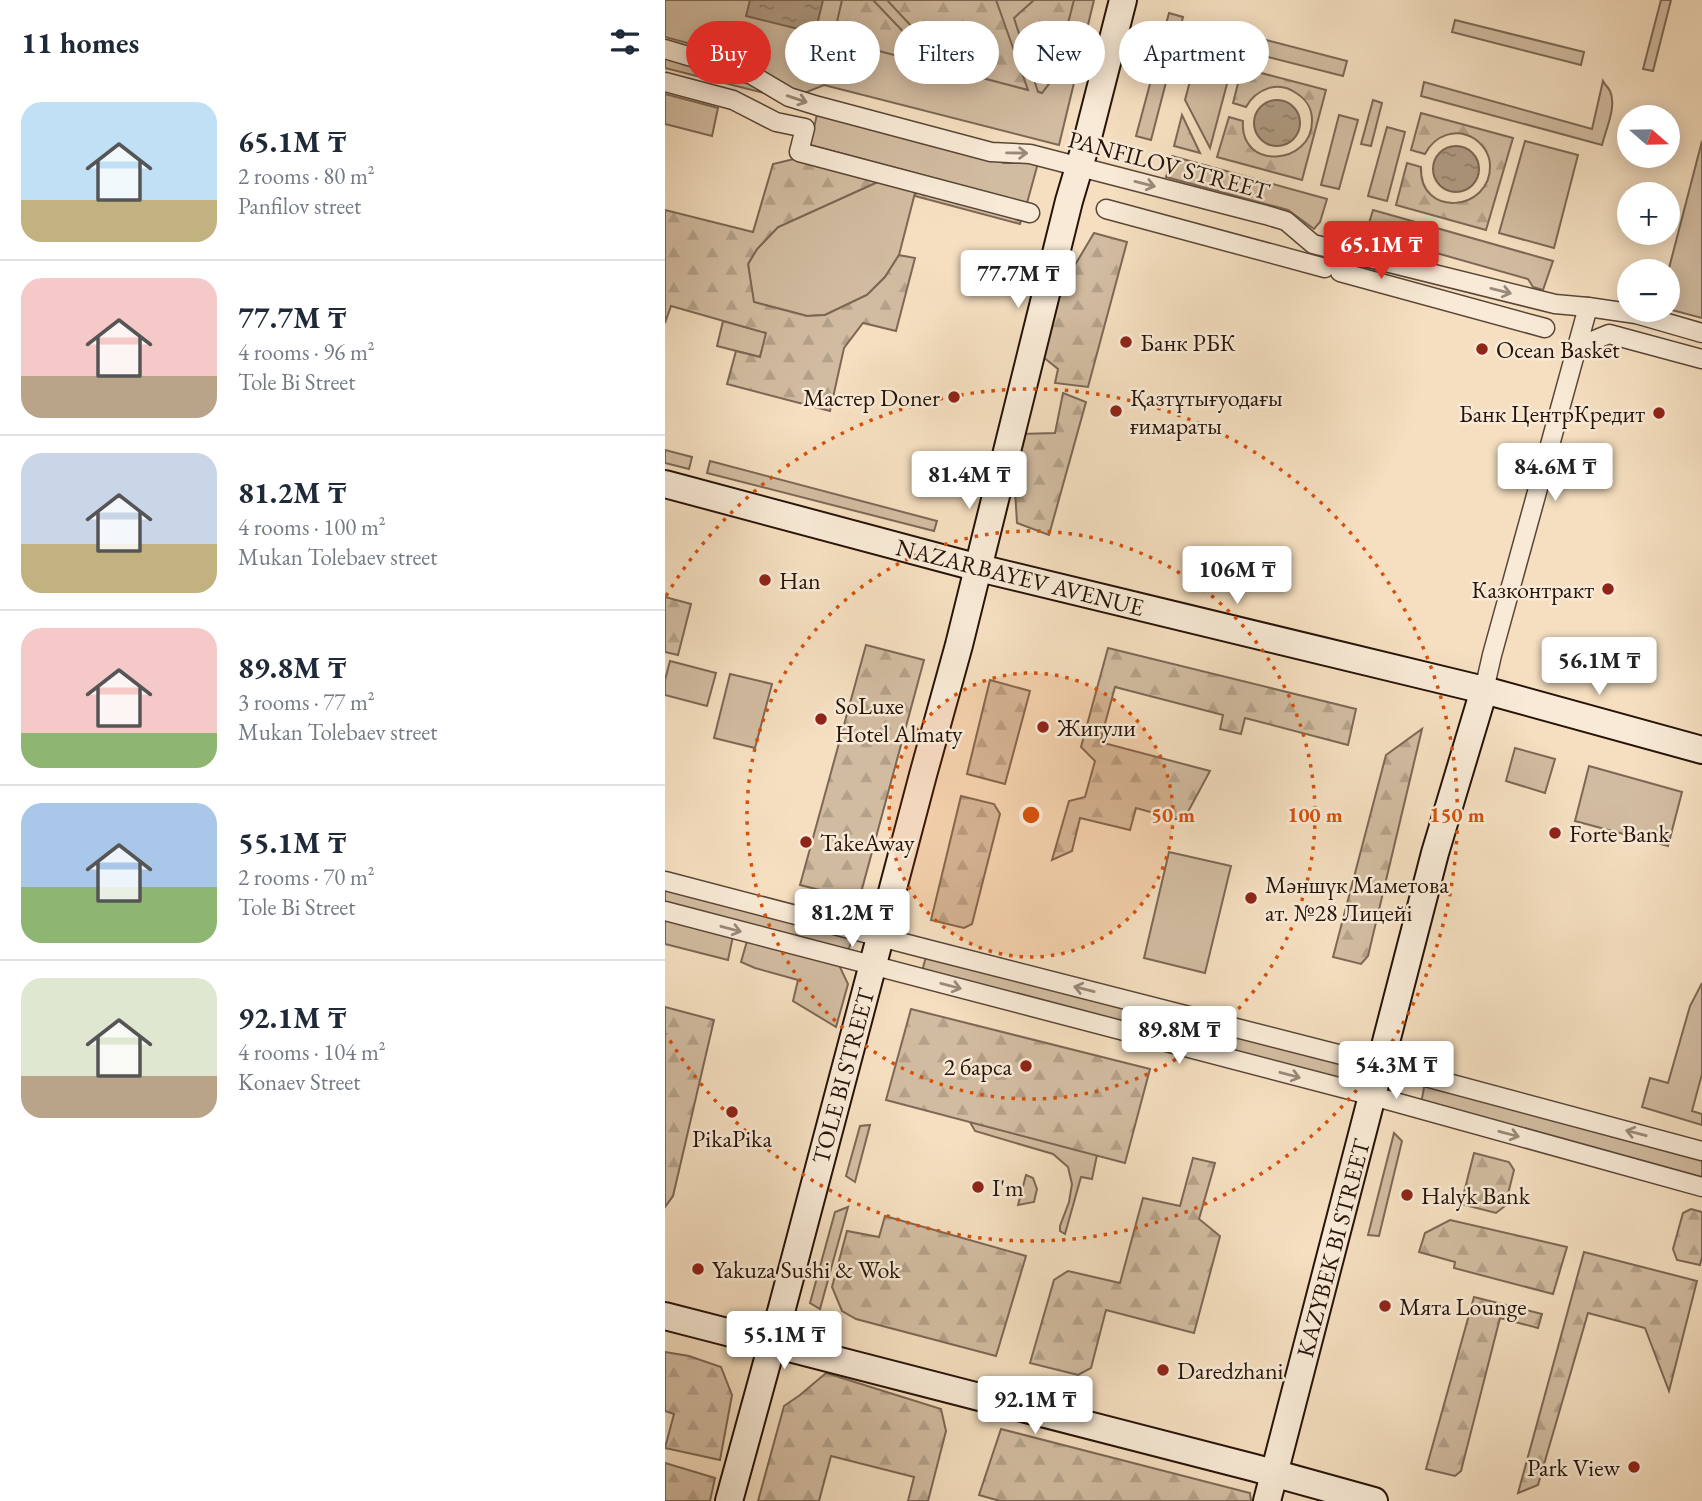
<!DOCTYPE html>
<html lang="en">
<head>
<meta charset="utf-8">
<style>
  body { margin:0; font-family:"EB Garamond",serif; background:#f6f6f7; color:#1f2937; height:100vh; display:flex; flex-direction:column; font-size:26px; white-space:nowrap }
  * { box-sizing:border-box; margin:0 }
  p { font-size:23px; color:#747a83 }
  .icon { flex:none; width:38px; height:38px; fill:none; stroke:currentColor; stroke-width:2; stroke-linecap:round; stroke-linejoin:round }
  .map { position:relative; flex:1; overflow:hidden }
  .sheet { display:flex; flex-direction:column; background:#fff; width:665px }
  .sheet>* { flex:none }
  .guide { position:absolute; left:21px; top:21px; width:665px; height:63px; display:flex; gap:14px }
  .needle { width:46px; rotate:110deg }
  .buttons { position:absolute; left:952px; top:105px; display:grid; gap:14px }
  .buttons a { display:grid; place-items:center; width:63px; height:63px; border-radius:50%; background:#fff; box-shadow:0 4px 18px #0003; font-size:35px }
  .price { position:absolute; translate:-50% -60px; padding:0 16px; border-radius:7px; background:#fff; color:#222; font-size:23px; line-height:46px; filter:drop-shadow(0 2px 4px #0008) }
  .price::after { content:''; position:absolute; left:50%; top:42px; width:21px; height:16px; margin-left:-10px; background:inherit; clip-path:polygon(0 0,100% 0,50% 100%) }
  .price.selected { background:#d93025; color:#fff }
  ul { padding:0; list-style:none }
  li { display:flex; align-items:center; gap:21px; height:175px; padding:0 21px }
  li+li { border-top:2px solid #e0e1e3 }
  li span { display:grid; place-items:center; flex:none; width:196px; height:140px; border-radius:21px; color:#555 }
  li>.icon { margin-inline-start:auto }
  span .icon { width:84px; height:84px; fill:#fffc; stroke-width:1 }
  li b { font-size:30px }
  h2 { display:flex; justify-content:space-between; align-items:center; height:84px; padding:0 21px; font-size:30px }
  .tag { padding:0 24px; border-radius:32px; background:#fff; box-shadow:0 4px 18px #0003; font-size:24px; line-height:63px }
  .tag.selected { background:#d93025; color:#fff }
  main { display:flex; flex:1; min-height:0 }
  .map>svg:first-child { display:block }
</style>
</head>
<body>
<main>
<section class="sheet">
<h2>11 homes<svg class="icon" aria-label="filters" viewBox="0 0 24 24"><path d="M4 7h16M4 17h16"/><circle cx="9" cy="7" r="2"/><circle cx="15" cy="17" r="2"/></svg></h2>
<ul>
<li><span style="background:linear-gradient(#bfe0f5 70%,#c2b280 0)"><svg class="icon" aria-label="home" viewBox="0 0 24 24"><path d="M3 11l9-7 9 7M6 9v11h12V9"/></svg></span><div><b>65.1M ₸</b><p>2 rooms · 80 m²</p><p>Panfilov street</p></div></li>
<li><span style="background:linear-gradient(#f6c9c9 70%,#b9a48a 0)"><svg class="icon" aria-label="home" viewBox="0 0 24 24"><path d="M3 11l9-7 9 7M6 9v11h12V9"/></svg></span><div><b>77.7M ₸</b><p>4 rooms · 96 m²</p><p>Tole Bi Street</p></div></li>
<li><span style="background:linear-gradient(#c9d6e8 65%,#c2b280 0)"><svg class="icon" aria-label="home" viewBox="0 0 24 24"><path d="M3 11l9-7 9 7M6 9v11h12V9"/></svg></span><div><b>81.2M ₸</b><p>4 rooms · 100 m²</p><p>Mukan Tolebaev street</p></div></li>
<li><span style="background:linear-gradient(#f6c9c9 75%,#8fb573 0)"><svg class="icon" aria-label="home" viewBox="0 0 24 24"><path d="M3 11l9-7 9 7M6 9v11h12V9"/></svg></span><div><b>89.8M ₸</b><p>3 rooms · 77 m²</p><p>Mukan Tolebaev street</p></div></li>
<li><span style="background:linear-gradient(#a9c7e8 60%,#8fb573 0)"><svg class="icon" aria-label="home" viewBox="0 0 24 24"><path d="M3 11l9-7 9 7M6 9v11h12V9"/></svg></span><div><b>55.1M ₸</b><p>2 rooms · 70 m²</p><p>Tole Bi Street</p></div></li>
<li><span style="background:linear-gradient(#dfe7d0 70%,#b9a48a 0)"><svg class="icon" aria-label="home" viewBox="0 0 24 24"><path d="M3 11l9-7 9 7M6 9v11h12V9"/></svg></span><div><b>92.1M ₸</b><p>4 rooms · 104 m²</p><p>Konaev Street</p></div></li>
</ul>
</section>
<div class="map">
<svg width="1037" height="1501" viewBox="0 0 1037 1501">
  <defs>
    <pattern id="forest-firs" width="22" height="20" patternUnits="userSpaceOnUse" patternTransform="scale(1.75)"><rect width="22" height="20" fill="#d2bca1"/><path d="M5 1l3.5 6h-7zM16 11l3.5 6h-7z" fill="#b4a189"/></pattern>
    <pattern id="water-ripples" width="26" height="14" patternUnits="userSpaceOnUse" patternTransform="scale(1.75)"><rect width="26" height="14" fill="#af9a82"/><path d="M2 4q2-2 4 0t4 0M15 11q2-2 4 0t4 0" fill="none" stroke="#8e7c69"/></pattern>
  </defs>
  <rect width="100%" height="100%" fill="#f5dfc0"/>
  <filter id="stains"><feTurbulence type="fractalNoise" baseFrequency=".00286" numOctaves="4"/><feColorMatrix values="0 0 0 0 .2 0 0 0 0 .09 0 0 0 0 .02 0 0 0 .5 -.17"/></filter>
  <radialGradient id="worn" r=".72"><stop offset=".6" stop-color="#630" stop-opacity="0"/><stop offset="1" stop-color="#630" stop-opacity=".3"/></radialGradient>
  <g fill="#d2bca1" stroke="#7c6855" stroke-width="2">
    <polygon points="0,0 429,0 394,145 159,85 137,94 119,90 85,60 0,37"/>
    <polygon points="996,0 1006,0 988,71 978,69"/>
    <polygon points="504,13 518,17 486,140 471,136"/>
    <polygon points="790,20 919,52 916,65 787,32"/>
    <polygon points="540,24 682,61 678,76 536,40"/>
    <polygon points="532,55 567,65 545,148 520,100"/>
    <polygon points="0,58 92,82 103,94 0,68"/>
    <path d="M938,81C940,85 943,87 945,91C952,106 941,129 937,145L756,96L759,82L927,129Z"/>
    <polygon points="0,94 53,108 47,136 0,124"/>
    <polygon points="708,100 717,103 706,146 696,144"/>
    <polygon points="153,110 339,163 373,163 362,203 145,145"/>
    <polygon points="674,115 693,120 674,189 656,185"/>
    <polygon points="722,127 740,132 722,201 703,196"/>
    <polygon points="860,141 913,155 889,248 834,233"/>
    <polygon points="1037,141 1037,318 1003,309 1003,272"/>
    <polygon points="507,156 662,199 655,222 649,229 623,210 501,177"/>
    <polygon points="217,180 251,189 234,255 220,277 202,295 160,315 142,316 88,302 83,264 92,249 113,227"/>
    <polygon points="708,210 888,261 878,290 868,287 863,279 701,233"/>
    <polygon points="58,321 102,333 95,357 52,346"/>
    <polygon points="0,450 27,457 24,469 0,463"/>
    <polygon points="45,461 272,521 269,531 42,473"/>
    <polygon points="5,661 51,673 42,706 0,695 0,680"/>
    <polygon points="65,674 107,684 90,748 49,738"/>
    <polygon points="850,748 890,759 880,793 841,781"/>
    <polygon points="924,766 1017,792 1003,846 910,821"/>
    <polygon points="504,852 566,866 540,973 479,958"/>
    <polygon points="0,881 189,931 181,959 173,963 183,984 171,1027 128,1001 133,980 90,968 76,962 84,934 0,912"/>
    <polygon points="0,919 68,936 63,960 0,944"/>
    <polygon points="263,950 684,1057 676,1088 255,978"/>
    <polygon points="1037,983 1037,1074 1027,1111 1037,1114 1037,1125 977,1107 985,1078 1003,1083 1025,1006"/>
    <polygon points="761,1077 1037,1151 1037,1187 755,1109"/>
    <polygon points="305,1122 432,1155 427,1179 416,1177 400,1234 395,1231 395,1226 404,1202 407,1184 403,1167 388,1154 310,1131"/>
    <polygon points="205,1125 190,1182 181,1176 195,1126"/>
    <polygon points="729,1133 737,1141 714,1236 703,1235"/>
    <polygon points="361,1175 368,1178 372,1189 369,1202 353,1205"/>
    <polygon points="183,1207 155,1309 145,1303 170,1212"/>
  </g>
  <g fill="url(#forest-firs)" stroke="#7c6855" stroke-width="2">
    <polygon points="177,0 208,0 271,66 168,39"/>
    <polygon points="222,0 331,0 363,90 287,70"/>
    <polygon points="369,0 409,0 389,77 377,93 373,92 349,18"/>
    <path d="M577,68L661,90L637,180L552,157L564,117L578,121C574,171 648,166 647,120C647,109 641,99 631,93C613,80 591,89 581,107L568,103Z"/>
    <path d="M756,113L848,138L821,230L731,205L742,163L756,167C754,219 826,211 825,166C825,155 819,146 810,139C791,127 770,135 760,154L746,150Z"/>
    <polygon points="517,115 535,153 509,146"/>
    <polygon points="133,158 217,180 113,227 92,249 83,264 89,302 142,316 160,315 202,295 220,277 234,255 250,258 231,331 198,323 179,348 165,411 62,384 71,351 95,357 101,333 6,306 0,323 0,210 88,232 108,164"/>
    <polygon points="251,189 357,216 355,224 250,196"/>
    <polygon points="429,233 462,242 423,387 390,383 393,369 378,357 400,274 407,270"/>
    <polygon points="398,393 421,402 384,535 352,523 350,490 342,476 355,434 390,433"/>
    <polygon points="0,597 26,604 13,655 0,652"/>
    <polygon points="201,645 259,660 194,900 135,885"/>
    <polygon points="443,648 691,709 683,745 580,718 576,734 555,729 558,715 450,687 435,742 545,771 518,821 471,808 465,830 415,818 407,851 387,860 404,801 420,797 430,761 416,747"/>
    <polygon points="325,680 365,691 340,784 302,774"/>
    <polygon points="757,729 703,956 696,964 668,957 721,755"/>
    <polygon points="296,796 329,804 335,814 307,924 299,928 266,920"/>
    <polygon points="0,1007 49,1020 8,1196 0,1207"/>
    <polygon points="246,1009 485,1069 460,1163 221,1100"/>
    <polygon points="809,1153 844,1162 849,1170 840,1206 831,1213 796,1204"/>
    <polygon points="528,1158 550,1163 534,1219 555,1236 529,1333 441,1310 426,1368 413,1375 365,1363 389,1280 403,1271 455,1283 478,1198 515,1206"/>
    <polygon points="1026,1209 1037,1212 1037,1257 1035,1265 1012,1260 1008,1249 1018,1213"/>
    <polygon points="220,1216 361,1256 331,1356 191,1319 177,1311 167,1287 182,1231 214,1237"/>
    <polygon points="785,1220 902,1247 888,1294 789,1268 790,1262 754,1252 760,1233"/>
    <polygon points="919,1252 1032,1281 1004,1391 980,1328 923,1313 873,1485 853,1493"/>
    <polygon points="809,1297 877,1314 873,1328 835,1318 796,1471 790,1476 761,1469"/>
    <polygon points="0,1352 24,1356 56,1367 67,1395 55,1460 0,1448 9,1414 0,1411"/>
    <polygon points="161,1373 276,1409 281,1431 263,1501 243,1501 249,1477 166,1456 154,1501 93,1501 119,1406 135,1395"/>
    <polygon points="336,1429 585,1493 586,1501 335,1501 314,1495"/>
    <polygon points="0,1463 50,1478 45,1501 0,1501"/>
  </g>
  <g fill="url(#water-ripples)" stroke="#796452" stroke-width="2">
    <polygon points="85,0 158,0 150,33 81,16"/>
    <circle cx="612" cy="123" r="23"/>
    <circle cx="791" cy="169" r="23"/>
  </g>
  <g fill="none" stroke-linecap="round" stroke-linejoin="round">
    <defs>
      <g id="street">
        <polyline points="0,49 87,75 124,97 153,106 326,152 365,154 601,215 621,221 648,244 890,304 923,307 971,314 1037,333"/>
        <polyline points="0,82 68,100 111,122 140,128 134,152 365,213"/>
        <polyline points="441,209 660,268"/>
        <polyline points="675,272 880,328"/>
        <polyline points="927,341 944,334 1037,359"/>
        <polyline points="819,690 827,655 923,307"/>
        <polyline points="0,881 254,947 716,1065 1037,1151"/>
        <polyline points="0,911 708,1096 1037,1187"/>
      </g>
      <g id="secondary">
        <polyline points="0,484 314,568 819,690 1037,750"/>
        <polyline points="0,1316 590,1468 709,1501"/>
        <polyline points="64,1501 117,1308 258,775 294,645 404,201 423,137 458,0"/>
        <polyline points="602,1501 770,853 819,690"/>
      </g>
    </defs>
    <use href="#street" stroke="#5a4637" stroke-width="21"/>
    <use href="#secondary" stroke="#271309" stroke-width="30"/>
    <use href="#street" stroke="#f8ead6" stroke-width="18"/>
    <use href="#secondary" stroke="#f8ead6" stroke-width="26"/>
  </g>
  <defs><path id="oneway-shaft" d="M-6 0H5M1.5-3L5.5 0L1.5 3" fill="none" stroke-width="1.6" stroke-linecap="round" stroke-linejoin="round" transform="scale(1.75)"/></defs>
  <g stroke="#9a897a">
    <use href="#oneway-shaft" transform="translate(132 99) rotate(19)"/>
    <use href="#oneway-shaft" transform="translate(352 153) rotate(1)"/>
    <use href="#oneway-shaft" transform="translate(480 184) rotate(14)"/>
    <use href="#oneway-shaft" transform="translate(836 291) rotate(14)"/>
    <use href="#oneway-shaft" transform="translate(66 929) rotate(15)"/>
    <use href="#oneway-shaft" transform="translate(286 986) rotate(15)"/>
    <use href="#oneway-shaft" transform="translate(419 989) rotate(-166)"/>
    <use href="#oneway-shaft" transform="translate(625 1075) rotate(15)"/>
    <use href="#oneway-shaft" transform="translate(971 1133) rotate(-165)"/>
    <use href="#oneway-shaft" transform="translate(844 1134) rotate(15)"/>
  </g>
  <circle cx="366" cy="815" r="142" fill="#d5520c" fill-opacity=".12"/>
  <g fill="none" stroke="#d5520c" stroke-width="3.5" stroke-dasharray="3.5 7">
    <circle cx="366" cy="815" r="142"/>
    <circle cx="366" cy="815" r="284"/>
    <path d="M1 596A426 426 0 1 1 1 1034"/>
  </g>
  <g fill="#8f2418" stroke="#f8ead6" stroke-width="2.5">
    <circle cx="461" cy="342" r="7"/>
    <circle cx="817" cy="349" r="7"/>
    <circle cx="289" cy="397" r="7"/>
    <circle cx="451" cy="411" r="7"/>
    <circle cx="994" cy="413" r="7"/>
    <circle cx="100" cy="580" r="7"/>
    <circle cx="943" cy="589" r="7"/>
    <circle cx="156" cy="719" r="7"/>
    <circle cx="378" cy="727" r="7"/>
    <circle cx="890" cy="833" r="7"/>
    <circle cx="141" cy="842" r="7"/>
    <circle cx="586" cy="898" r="7"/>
    <circle cx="361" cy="1066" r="7"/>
    <circle cx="67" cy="1112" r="7"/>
    <circle cx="313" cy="1187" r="7"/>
    <circle cx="742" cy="1195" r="7"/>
    <circle cx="33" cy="1269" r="7"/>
    <circle cx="720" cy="1306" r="7"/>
    <circle cx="498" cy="1370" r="7"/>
    <circle cx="969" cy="1467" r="7"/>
  </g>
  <g text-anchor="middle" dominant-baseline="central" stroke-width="5" stroke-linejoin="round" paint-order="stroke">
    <g font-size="24" fill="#271309" stroke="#f8ead6">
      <text transform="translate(504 165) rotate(15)">PANFILOV STREET</text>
      <text transform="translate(355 577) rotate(14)">NAZARBAYEV AVENUE</text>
      <text transform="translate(178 1076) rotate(-75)">TOLE BI STREET</text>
      <text transform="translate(668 1248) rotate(-75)">KAZYBEK BI STREET</text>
    </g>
    <g font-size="24" fill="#271309" stroke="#f8ead6" text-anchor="start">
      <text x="475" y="342">Банк РБК</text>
      <text x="831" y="349">Ocean Basket</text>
      <text x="275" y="397" text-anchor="end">Мастер Doner</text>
      <text x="465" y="397">Қазтұтығуодағы<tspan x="465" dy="28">ғимараты</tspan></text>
      <text x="980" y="413" text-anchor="end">Банк ЦентрКредит</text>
      <text x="114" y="580">Han</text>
      <text x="929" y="589" text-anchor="end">Казконтракт</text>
      <text x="170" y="705">SoLuxe<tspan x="170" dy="28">Hotel Almaty</tspan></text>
      <text x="392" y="727">Жигули</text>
      <text x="904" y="833">Forte Bank</text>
      <text x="155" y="842">TakeAway</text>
      <text x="600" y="884">Мәншүк Маметова<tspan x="600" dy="28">ат. №28 Лицейі</tspan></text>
      <text x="347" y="1066" text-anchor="end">2 барса</text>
      <text x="67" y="1138" text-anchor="middle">PikaPika</text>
      <text x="327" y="1187">I'm</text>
      <text x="756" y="1195">Halyk Bank</text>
      <text x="47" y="1269">Yakuza Sushi &amp; Wok</text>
      <text x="734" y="1306">Мята Lounge</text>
      <text x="512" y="1370">Daredzhani</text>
      <text x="955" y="1467" text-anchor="end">Park View</text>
    </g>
  </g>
  <circle cx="366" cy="815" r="10" fill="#d5520c" stroke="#f8ead6" stroke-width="3.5"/>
  <g font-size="21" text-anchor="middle" font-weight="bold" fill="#d5520c" stroke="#f8ead6" stroke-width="5" stroke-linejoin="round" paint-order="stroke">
    <text x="508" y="822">50 m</text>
    <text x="650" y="822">100 m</text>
    <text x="792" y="822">150 m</text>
  </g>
  <rect width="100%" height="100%" filter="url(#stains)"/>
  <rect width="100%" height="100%" fill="url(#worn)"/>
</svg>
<div class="buttons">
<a><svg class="needle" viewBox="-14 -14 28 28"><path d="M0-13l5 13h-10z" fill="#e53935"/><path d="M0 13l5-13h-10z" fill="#747a83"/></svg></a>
<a>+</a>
<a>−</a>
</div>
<b class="price selected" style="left:716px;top:281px">65.1M ₸</b>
<b class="price" style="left:353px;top:310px">77.7M ₸</b>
<b class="price" style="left:890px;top:503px">84.6M ₸</b>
<b class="price" style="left:304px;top:511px">81.4M ₸</b>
<b class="price" style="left:572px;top:606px">106M ₸</b>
<b class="price" style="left:934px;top:697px">56.1M ₸</b>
<b class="price" style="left:187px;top:949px">81.2M ₸</b>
<b class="price" style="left:514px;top:1066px">89.8M ₸</b>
<b class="price" style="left:731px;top:1101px">54.3M ₸</b>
<b class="price" style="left:119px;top:1371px">55.1M ₸</b>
<b class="price" style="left:370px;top:1436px">92.1M ₸</b>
<div class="guide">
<a class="tag selected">Buy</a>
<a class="tag">Rent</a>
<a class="tag">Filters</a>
<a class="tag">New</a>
<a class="tag">Apartment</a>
</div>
</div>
</main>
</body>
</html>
